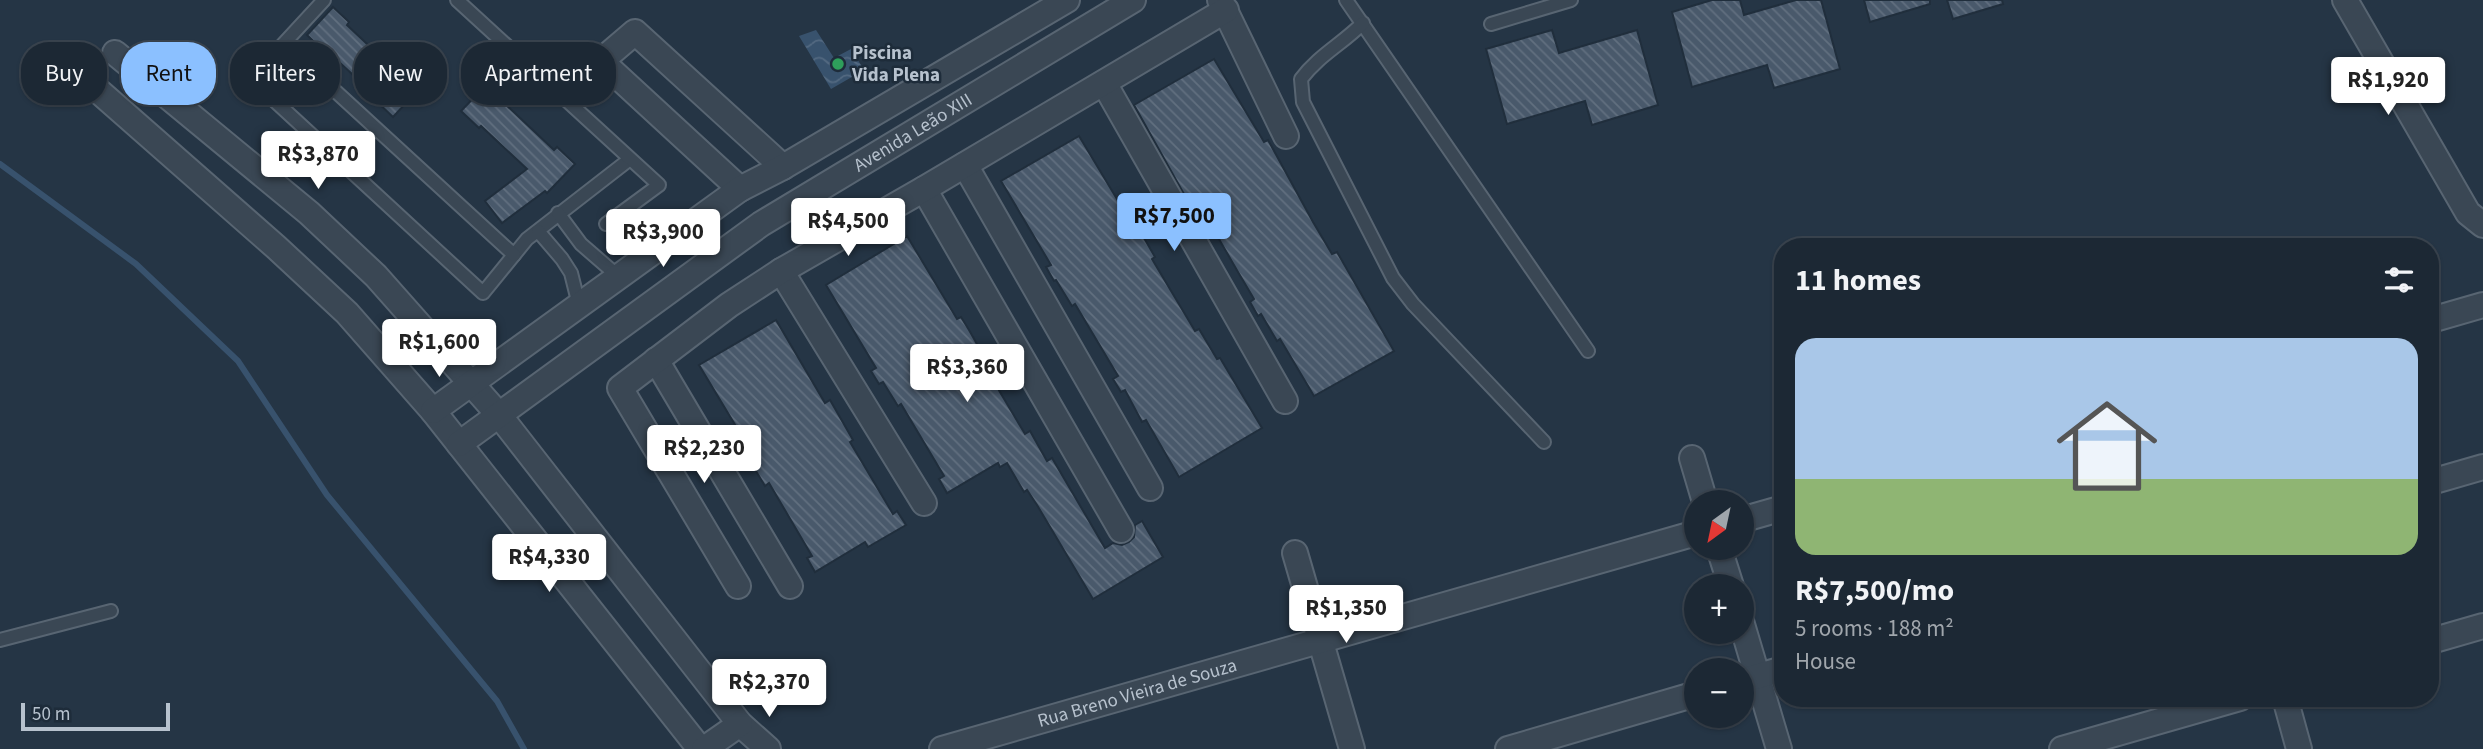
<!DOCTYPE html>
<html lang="en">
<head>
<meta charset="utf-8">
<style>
  body { margin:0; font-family:"Source Sans 3",sans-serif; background:#293440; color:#f1f3f6; height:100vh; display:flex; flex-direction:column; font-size:26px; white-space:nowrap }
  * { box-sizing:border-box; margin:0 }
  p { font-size:23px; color:#a0a6ac }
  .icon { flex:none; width:38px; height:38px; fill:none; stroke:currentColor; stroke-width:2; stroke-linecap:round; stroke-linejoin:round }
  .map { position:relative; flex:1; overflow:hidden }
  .details { position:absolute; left:1774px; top:238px; width:665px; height:469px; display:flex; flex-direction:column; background:#1c2834; border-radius:28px; box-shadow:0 2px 5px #0004,0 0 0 2px #3a444f }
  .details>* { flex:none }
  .guide { position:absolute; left:21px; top:42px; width:665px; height:63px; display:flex; gap:14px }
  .needle { width:46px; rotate:213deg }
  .controls { position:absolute; left:1684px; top:490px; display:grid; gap:14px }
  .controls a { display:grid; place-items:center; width:70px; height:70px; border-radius:50%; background:#1c2834; box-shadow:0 2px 5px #0004,0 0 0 2px #3a444f; font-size:35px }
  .scale { position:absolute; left:21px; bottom:18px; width:149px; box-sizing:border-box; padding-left:7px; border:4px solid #b7c2ce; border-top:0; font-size:19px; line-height:24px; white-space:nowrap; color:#b7c2ce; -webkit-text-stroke:5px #1e2c3a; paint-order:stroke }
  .price { position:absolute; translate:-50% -60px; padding:0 16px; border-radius:7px; background:#fff; color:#222; font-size:23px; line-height:46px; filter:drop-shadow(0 2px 4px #0008) }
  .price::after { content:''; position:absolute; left:50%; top:42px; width:21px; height:16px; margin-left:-10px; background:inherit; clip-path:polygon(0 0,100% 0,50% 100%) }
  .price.active { background:#8bc0ff; color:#111 }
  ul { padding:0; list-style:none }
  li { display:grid; align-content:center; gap:14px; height:371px; padding:0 21px }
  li+li { border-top:2px solid #3a444f }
  li span { display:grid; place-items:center; height:217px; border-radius:21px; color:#555 }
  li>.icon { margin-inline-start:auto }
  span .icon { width:126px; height:126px; fill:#fffc; stroke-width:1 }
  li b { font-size:30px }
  h2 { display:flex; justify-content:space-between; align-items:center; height:84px; padding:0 21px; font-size:30px }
  .tag { padding:0 24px; border-radius:28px; background:#1c2834; box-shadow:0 2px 5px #0004,0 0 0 2px #3a444f; font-size:24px; line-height:63px }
  .tag.active { background:#8bc0ff; color:#111 }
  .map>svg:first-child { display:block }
</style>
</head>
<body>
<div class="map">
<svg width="2483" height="749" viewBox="0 0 2483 749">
  <defs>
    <pattern id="water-waves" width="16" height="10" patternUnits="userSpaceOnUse" patternTransform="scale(1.75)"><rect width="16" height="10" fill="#38526d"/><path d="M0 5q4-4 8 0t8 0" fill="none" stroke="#536981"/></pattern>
    <pattern id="building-back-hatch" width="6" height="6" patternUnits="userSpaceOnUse" patternTransform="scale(1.75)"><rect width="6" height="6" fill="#49596b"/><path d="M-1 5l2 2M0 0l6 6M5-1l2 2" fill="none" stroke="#616f7f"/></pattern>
  </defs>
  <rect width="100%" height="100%" fill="#253545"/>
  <polygon fill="url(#water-waves)" points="816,30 834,58 851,49 864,70 831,89 799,36"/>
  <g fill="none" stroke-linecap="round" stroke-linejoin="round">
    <polyline stroke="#38526d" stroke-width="6" points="0,164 136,264 238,361 327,495 497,701 524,749"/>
  </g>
  <g fill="url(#building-back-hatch)" stroke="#202e3c" stroke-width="2">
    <polygon points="1712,0 1740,0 1744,15 1796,0 1821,0 1840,69 1774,88 1767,65 1692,87 1672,12"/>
    <polygon points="1864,0 1930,0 1930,4 1870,22"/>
    <polygon points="1947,0 2002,0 2003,4 1953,19"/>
    <polygon points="333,7 349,22 347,25 399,74 402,71 420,88 393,117 374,99 377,97 326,50 325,52 307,35"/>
    <polygon points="1552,30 1559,53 1637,30 1658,105 1592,125 1585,101 1507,124 1486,49"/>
    <polygon points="1214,59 1264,142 1268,140 1313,222 1332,254 1337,252 1394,351 1314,396 1280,339 1277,341 1261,314 1258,316 1250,302 1254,299 1238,272 1212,227 1208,229 1192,202 1189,203 1134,105"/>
    <polygon points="487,84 503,99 502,101 554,150 557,147 575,164 547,193 545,191 502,223 485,201 527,169 481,126 479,128 461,111"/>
    <polygon points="1079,136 1129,219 1133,217 1142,231 1140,231 1155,257 1152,259 1195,331 1199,329 1217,359 1220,358 1262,428 1179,477 1146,420 1142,422 1125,390 1121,392 1113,379 1118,376 1075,304 1072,306 1056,280 1054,281 1046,267 1051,265 1001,181"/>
    <polygon points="907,236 957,319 961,317 969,330 986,360 982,362 1025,434 1030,431 1047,461 1052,458 1105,548 1113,543 1122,545 1129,542 1134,537 1135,525 1142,521 1163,557 1093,599 1037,505 1027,490 1024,492 1007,463 1000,467 998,463 947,493 939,479 944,476 901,404 898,406 883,382 879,384 871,371 876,368 826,285"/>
    <polygon points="776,320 825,403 830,400 853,440 850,442 893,514 897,511 906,525 868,547 865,542 815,572 807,558 812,556 769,483 765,486 744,451 749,448 699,365"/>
  </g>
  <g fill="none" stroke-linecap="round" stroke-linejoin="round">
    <defs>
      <g id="service">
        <polyline points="324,0 251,79 483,293 527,239 630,159"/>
        <polyline points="457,0 659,185 606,224"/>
        <polyline points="1346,0 1588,351"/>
        <path d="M1363,23C1342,44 1318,56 1301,79L1303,102L1393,278L1413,304L1544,442"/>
        <polyline points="1491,24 1571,0"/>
        <polyline points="284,44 514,255"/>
        <polyline points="558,213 581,244 619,277"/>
        <polyline points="538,231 562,259 571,273 579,305"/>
        <polyline points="0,640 111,611"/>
      </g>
      <g id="minor">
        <polyline points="1220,0 1286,136"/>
        <polyline points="2345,0 2468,213 2483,225"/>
        <polyline points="115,53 309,213 376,276 499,415 740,724 768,749"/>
        <polyline points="86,80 276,247 347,313 433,411 700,749"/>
        <polyline points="1104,83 1285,401"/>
        <polyline points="965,165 1150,488"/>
        <polyline points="740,189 601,61 635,32 783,167"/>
        <polyline points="924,189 1121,530"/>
        <polyline points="781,271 924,503"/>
        <polyline points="2431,320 2483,305"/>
        <polyline points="656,360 790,586"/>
        <polyline points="433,411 740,189 783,167 1067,0"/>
        <path id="s1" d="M459,444L761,224L1133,0"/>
        <polyline points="1692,458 1705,502"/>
        <polyline points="2431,482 2483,467"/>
        <polyline points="1741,520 1783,508"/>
        <polyline points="1719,548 1731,586"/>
        <polyline points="1295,553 1352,749"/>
        <polyline points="738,586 620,388 729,305 781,271 924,189 1226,10"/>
        <polyline points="1741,621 1779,749"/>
        <polyline points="2431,641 2483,626"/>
        <polyline points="1741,681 1783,669"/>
        <polyline points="2285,698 2299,749"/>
        <polyline points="704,749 740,724"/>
        <path id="s2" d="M942,749L1696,533"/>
        <polyline points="1508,749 1696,694"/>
        <polyline points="2062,749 2240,698"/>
      </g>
    </defs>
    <use href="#service" stroke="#586572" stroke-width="16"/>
    <use href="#minor" stroke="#586572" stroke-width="28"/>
    <use href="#service" stroke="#3a4754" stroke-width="12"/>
    <use href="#minor" stroke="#3a4754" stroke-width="24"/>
  </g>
  <circle fill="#2e9e5b" stroke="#1e2c3a" stroke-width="2.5" cx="838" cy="64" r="7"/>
  <g text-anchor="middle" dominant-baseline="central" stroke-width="5" stroke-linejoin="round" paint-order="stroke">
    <g font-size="19" font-weight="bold" fill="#b7c2ce" stroke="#1e2c3a" text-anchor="start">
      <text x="852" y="53">Piscina<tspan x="852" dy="22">Vida Plena</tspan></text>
    </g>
    <g font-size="19" fill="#b7c2ce" stroke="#1e2c3a">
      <text stroke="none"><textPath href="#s1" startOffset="551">Avenida Leão XIII</textPath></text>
      <text stroke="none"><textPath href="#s2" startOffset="203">Rua Breno Vieira de Souza</textPath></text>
    </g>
  </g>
</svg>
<div class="controls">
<a><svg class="needle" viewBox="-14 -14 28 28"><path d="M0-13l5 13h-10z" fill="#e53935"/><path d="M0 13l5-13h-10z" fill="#a0a6ac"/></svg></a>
<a>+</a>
<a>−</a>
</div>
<div class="scale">50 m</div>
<b class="price" style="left:2388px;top:117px">R$1,920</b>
<b class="price" style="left:318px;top:191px">R$3,870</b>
<b class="price active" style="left:1174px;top:253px">R$7,500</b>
<b class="price" style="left:848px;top:258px">R$4,500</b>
<b class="price" style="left:663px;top:269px">R$3,900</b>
<b class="price" style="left:439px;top:379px">R$1,600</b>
<b class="price" style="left:967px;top:404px">R$3,360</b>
<b class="price" style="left:704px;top:485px">R$2,230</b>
<b class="price" style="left:549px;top:594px">R$4,330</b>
<b class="price" style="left:1346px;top:645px">R$1,350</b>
<b class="price" style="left:769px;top:719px">R$2,370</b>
<div class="guide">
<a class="tag">Buy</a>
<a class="tag active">Rent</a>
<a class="tag">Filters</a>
<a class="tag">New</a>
<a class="tag">Apartment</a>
</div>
<section class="details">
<h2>11 homes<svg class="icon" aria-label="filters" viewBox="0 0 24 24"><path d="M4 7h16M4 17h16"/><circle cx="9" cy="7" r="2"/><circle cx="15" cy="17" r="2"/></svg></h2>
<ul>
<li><span style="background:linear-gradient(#a9c7e8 65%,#8fb573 0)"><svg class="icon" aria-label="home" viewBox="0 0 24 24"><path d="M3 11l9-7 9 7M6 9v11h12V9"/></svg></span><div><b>R$7,500/mo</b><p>5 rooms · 188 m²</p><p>House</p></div></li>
</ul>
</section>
</div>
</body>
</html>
